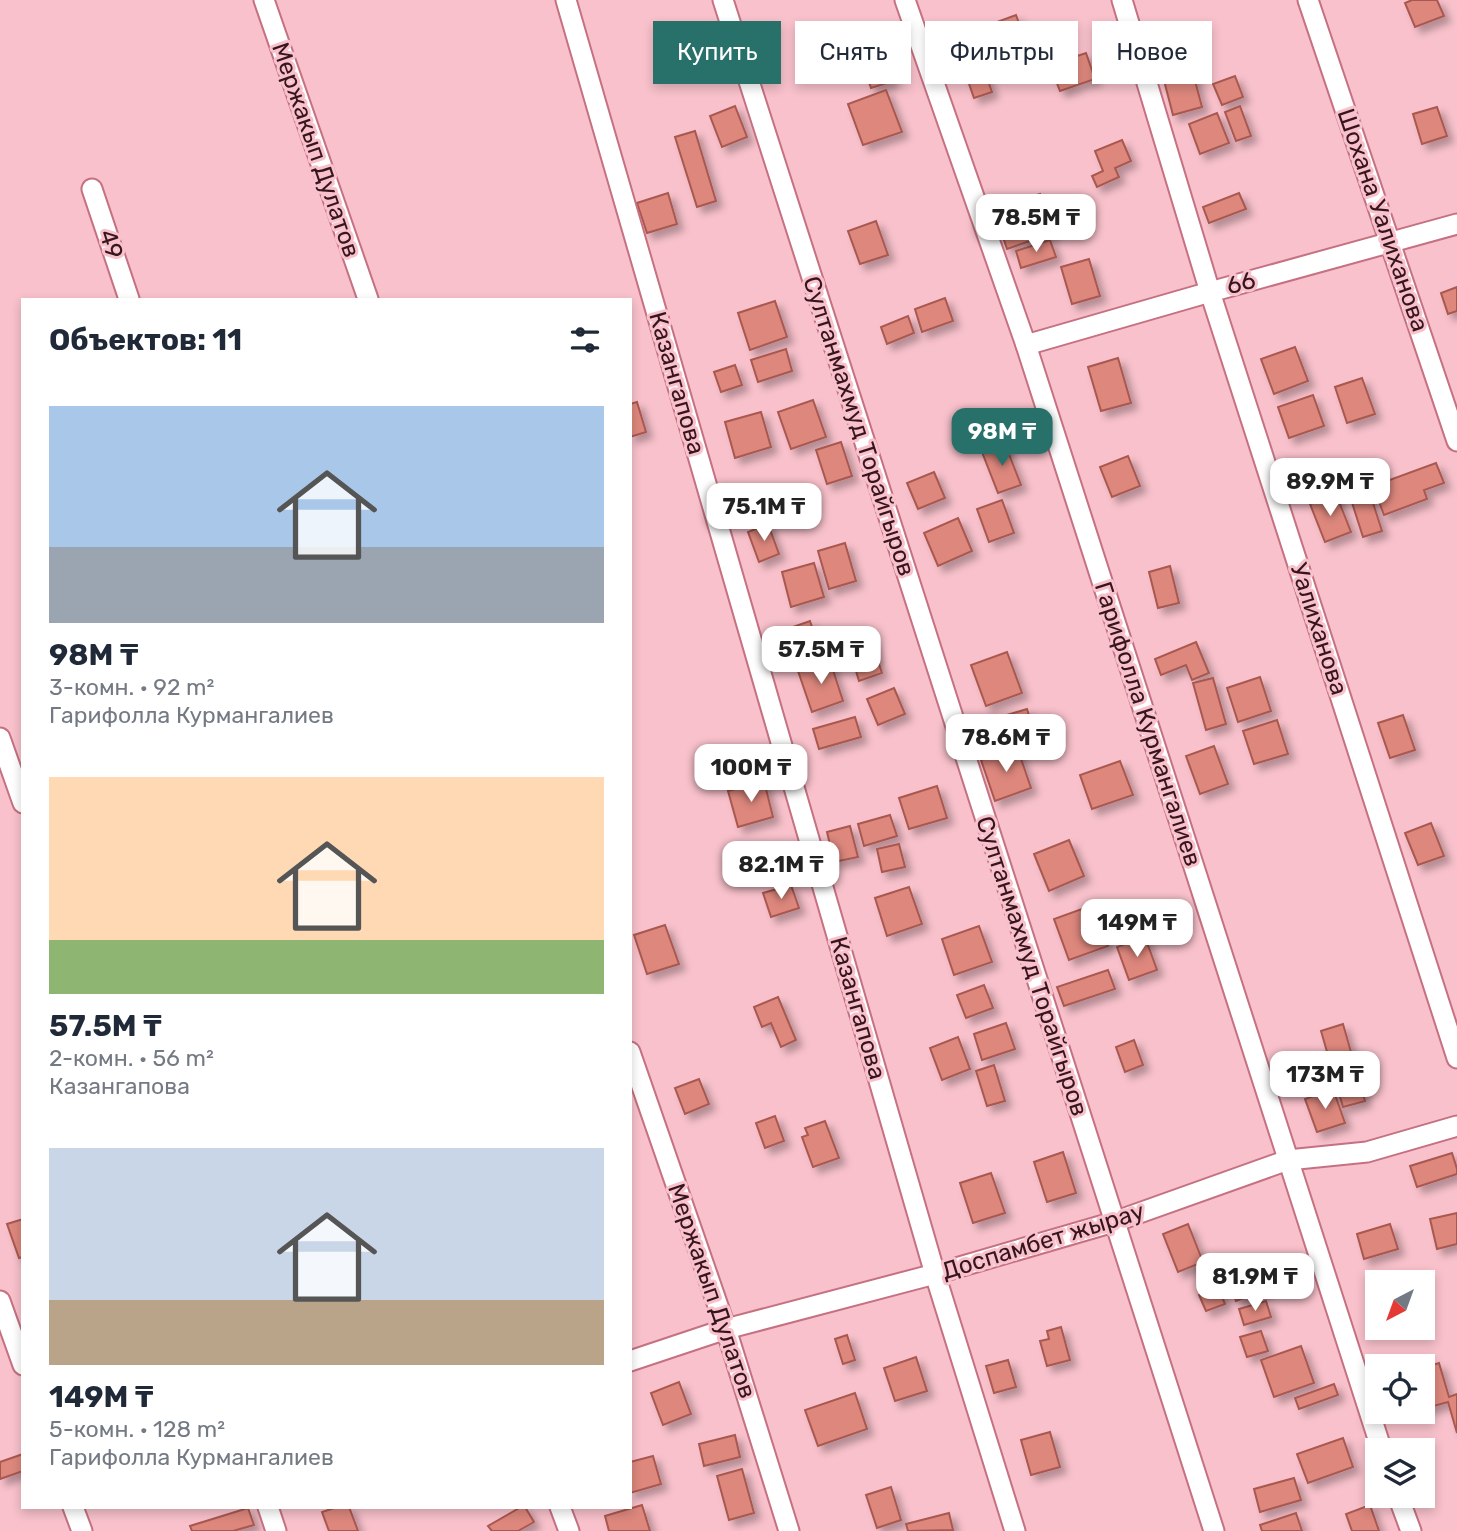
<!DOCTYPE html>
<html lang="ru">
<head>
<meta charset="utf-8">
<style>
  body { margin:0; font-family:Rubik,sans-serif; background:#f6f6f7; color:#1f2937; height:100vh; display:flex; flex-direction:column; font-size:26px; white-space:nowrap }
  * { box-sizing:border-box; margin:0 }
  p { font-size:23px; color:#747a83 }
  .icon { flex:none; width:38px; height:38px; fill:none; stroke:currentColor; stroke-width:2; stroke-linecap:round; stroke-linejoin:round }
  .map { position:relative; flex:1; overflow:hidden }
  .side { position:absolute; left:21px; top:298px; width:611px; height:1211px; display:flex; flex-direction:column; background:#fff; border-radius:0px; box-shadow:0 4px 10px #0003 }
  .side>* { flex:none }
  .top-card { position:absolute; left:653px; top:21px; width:665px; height:63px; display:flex; gap:14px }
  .needle { width:46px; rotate:221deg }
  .controls { position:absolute; left:1365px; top:1270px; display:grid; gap:14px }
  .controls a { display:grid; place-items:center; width:70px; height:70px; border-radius:0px; background:#fff; box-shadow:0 4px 10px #0003; font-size:35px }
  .price { position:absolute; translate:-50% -60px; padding:0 16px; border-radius:14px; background:#fff; color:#222; font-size:23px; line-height:46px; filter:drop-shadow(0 2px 4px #0008) }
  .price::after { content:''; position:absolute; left:50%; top:42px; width:21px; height:16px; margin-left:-10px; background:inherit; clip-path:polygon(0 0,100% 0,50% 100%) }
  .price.active { background:#28716a; color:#fff }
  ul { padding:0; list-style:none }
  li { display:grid; align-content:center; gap:14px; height:371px; padding:0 28px }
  li span { display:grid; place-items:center; height:217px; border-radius:0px; color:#555 }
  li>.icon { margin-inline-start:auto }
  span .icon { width:126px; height:126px; fill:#fffc; stroke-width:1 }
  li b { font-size:30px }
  h2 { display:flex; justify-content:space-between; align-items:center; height:84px; padding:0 28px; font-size:30px }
  .chip { padding:0 24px; border-radius:0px; background:#fff; box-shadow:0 4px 10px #0003; font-size:24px; line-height:63px }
  .chip.active { background:#28716a; color:#fff }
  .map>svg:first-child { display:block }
</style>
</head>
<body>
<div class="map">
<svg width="1457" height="1531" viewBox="0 0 1457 1531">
  <defs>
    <filter id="shadow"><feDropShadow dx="6" dy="6" stdDeviation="3.5" flood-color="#0004"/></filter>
  </defs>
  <rect width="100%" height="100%" fill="#f8c1cb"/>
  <g fill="#dd877d" stroke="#a95850" stroke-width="2" filter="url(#shadow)">
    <polygon points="1412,0 1437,0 1444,16 1415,27 1405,3"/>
    <polygon points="1016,15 1029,50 988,65 975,30"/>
    <polygon points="883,51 893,81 871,88 861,58"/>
    <polygon points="1086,53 1095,79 1060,91 1050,65"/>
    <polygon points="980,58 992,92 974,98 962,64"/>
    <polygon points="1190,62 1202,107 1173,115 1161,69"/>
    <polygon points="1235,76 1243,97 1222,105 1213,84"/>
    <polygon points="886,90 902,132 863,145 848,104"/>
    <polygon points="735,106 747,137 722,147 710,116"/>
    <polygon points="1240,106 1251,136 1236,141 1225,112"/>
    <polygon points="1437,107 1447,136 1422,144 1413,114"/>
    <polygon points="1217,113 1229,143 1200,154 1189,124"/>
    <polygon points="695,131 716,201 697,207 675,137"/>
    <polygon points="1122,140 1131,161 1115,168 1119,177 1097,187 1092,176 1103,171 1095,151"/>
    <polygon points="668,193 677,224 647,233 637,203"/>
    <polygon points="1239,193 1246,209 1209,223 1203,207"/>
    <polygon points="1040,194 1053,233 1007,249 1001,231 1017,226 1010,204"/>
    <polygon points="876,221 888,255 860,264 848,231"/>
    <polygon points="1050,240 1056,257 1021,268 1016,251"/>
    <polygon points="1089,259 1100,296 1072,304 1061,267"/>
    <polygon points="1457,287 1457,311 1448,314 1441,293"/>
    <polygon points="945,298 953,321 922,332 915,309"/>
    <polygon points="775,301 787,337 750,350 738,313"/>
    <polygon points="908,316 914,333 887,344 881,327"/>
    <polygon points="1295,347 1308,381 1274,394 1261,359"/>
    <polygon points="786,349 792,371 758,382 751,360"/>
    <polygon points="1118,358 1131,403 1101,411 1088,367"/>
    <polygon points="735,365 742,385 721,392 714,372"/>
    <polygon points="1362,378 1375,414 1347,423 1335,387"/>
    <polygon points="1313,395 1324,426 1289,438 1278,407"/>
    <polygon points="813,400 826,437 791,449 778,412"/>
    <polygon points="637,402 646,432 630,437 630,404"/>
    <polygon points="761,412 771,447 735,458 725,422"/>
    <polygon points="841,442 852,476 827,484 816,450"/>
    <polygon points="1005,444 1021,485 998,493 982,452"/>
    <polygon points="1128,456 1140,486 1112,497 1100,467"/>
    <polygon points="1436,463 1444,483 1424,490 1427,499 1384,515 1373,486"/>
    <polygon points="934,472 945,498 918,509 907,483"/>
    <polygon points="1366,481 1382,531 1363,537 1347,487"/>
    <polygon points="1336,494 1351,532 1325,542 1310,504"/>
    <polygon points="1002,500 1014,533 989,542 977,509"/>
    <polygon points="958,518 972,551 938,566 924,533"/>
    <polygon points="768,524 779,554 759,562 748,532"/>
    <polygon points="845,543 856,581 829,589 818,551"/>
    <polygon points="814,563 824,597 791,607 782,572"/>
    <polygon points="1170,566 1179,603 1158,608 1149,572"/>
    <polygon points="810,621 820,651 792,661 781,631"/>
    <polygon points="871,640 882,673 859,681 849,648"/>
    <polygon points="1196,642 1209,673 1192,680 1186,665 1161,675 1155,659"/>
    <polygon points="1007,652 1022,693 986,706 971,665"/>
    <polygon points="830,661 843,701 812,712 798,671"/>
    <polygon points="1260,677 1271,711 1238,722 1227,688"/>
    <polygon points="1213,678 1226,724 1206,730 1193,683"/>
    <polygon points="894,688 905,714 878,725 867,699"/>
    <polygon points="1027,709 1036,737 1016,743 1007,715"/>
    <polygon points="1403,715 1415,750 1390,758 1378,723"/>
    <polygon points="855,717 861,737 819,749 813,729"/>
    <polygon points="1277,720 1288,754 1254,764 1243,731"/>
    <polygon points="1214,746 1228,784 1200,794 1186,756"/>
    <polygon points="1017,747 1031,788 995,801 981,760"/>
    <polygon points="1120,761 1133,795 1092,809 1080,775"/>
    <polygon points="764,781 773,817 738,827 728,791"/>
    <polygon points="937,786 947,818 909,829 899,798"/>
    <polygon points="890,815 897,836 864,846 858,824"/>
    <polygon points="1431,823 1444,856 1418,865 1405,833"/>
    <polygon points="850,826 858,857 834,862 827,832"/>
    <polygon points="1069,840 1084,876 1049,891 1034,854"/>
    <polygon points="899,844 905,867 882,872 877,849"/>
    <polygon points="791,885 799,908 771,917 763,893"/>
    <polygon points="909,887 922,924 887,936 875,898"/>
    <polygon points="1093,905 1108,946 1069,960 1054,919"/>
    <polygon points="665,925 679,964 647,974 634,935"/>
    <polygon points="979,926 992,962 954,975 942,939"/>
    <polygon points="1145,937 1157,970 1129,980 1117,947"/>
    <polygon points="1108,970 1115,989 1064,1006 1057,987"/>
    <polygon points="984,985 993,1008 966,1018 957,995"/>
    <polygon points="778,997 796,1040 781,1047 771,1023 762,1027 754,1007"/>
    <polygon points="1006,1023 1015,1049 982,1060 974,1034"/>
    <polygon points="1343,1024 1365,1101 1343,1107 1321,1031"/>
    <polygon points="958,1037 970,1069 942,1080 930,1048"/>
    <polygon points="1134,1040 1143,1065 1125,1072 1116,1047"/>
    <polygon points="994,1065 1005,1101 987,1106 976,1071"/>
    <polygon points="699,1079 709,1104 685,1114 675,1088"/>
    <polygon points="1333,1089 1345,1123 1317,1132 1305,1099"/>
    <polygon points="775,1116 784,1141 765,1148 756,1123"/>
    <polygon points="825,1121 839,1158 813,1167 802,1137 808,1135 805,1128"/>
    <polygon points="1063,1152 1076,1193 1047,1202 1034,1162"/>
    <polygon points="1452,1153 1457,1169 1457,1174 1417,1187 1410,1166"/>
    <polygon points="991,1173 1005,1213 973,1223 960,1183"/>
    <polygon points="1457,1213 1457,1244 1437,1249 1430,1219"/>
    <polygon points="23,1219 23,1257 19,1258 7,1224"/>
    <polygon points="1188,1224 1203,1262 1178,1272 1163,1234"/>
    <polygon points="1390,1224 1398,1249 1364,1259 1357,1234"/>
    <polygon points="1258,1258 1269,1289 1236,1301 1225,1270"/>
    <polygon points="1218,1287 1225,1304 1206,1311 1199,1295"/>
    <polygon points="1266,1301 1271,1317 1244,1325 1239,1309"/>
    <polygon points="1061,1327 1070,1360 1047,1366 1040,1341 1049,1339 1047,1331"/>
    <polygon points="1261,1331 1268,1351 1247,1357 1240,1337"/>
    <polygon points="847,1335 855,1360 843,1364 835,1339"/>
    <polygon points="1301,1346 1314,1383 1274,1397 1261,1360"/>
    <polygon points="916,1357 927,1391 895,1401 884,1368"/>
    <polygon points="1008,1360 1016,1387 994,1393 986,1366"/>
    <polygon points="1439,1363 1449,1397 1457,1394 1457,1433 1448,1402 1423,1409 1423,1368"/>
    <polygon points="679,1382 691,1414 663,1425 651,1393"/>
    <polygon points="1334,1384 1338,1395 1299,1409 1295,1398"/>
    <polygon points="855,1393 867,1429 818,1446 805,1410"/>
    <polygon points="1050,1432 1060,1467 1031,1475 1021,1440"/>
    <polygon points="735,1435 740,1457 704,1466 699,1444"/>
    <polygon points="1343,1438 1353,1467 1308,1483 1297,1454"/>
    <polygon points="23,1454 23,1471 0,1479 0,1462"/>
    <polygon points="653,1456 661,1484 630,1493 630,1462"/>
    <polygon points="742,1469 754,1513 729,1520 717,1476"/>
    <polygon points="1294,1478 1301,1500 1260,1512 1254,1489"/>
    <polygon points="891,1487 901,1520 877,1528 866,1495"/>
    <polygon points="642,1505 650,1531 609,1531 605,1516"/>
    <polygon points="1370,1505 1379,1531 1352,1531 1346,1514"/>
    <polygon points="337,1507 349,1507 358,1531 329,1531 322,1512"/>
    <polygon points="521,1507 525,1507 534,1522 518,1531 492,1531 488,1526"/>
    <polygon points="248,1508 254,1525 233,1531 192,1531 190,1526"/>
    <polygon points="949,1513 953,1530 908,1531 906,1524"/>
    <polygon points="1296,1513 1302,1531 1262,1531 1260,1525"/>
  </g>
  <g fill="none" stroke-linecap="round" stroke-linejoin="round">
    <defs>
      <g id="minor">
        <polyline points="264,0 368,299"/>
        <polyline points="566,0 935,1274 1015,1531"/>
        <polyline points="723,0 1214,1531"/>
        <polyline points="905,0 1026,345 1382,1451"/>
        <polyline points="1122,0 1210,292 1457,1058"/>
        <polyline points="1308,0 1457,441"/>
        <polyline points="92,189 129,299"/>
        <polyline points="1026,345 1210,292 1457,224"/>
        <polyline points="0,738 23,803"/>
        <polyline points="630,1052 726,1329 789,1531"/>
        <polyline points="0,1301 23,1365"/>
        <polyline points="630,1361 726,1329 935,1274 1114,1222 1288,1160 1367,1152 1457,1126"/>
        <polyline points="1398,1496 1411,1531"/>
        <polyline points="73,1507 82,1531"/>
        <polyline points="268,1507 276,1531"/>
        <polyline points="560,1507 569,1531"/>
      </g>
    </defs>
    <use href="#minor" stroke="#c57182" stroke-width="23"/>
    <use href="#minor" stroke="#fff" stroke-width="19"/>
  </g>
  <g text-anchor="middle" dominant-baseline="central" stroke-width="6" stroke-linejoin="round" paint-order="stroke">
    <g font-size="24" fill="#36151d" stroke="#f8c1cb">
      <text transform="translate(316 150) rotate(71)">Мержакып Дулатов</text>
      <text transform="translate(1383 220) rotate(71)">Шохана Уалиханова</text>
      <text transform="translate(111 244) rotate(72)">49</text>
      <text transform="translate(1241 283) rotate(-15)">66</text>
      <text transform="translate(677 383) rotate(74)">Казангапова</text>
      <text transform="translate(859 426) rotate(72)">Султанмахмуд Торайгыров</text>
      <text transform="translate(1319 629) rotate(72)">Уалиханова</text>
      <text transform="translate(1148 724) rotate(72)">Гарифолла Курмангалиев</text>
      <text transform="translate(1032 966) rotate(72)">Султанмахмуд Торайгыров</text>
      <text transform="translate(858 1008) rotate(74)">Казангапова</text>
      <text transform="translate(1043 1241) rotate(-17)">Доспамбет жырау</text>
      <text transform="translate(712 1291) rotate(71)">Мержакып Дулатов</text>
    </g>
  </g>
</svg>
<div class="controls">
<a><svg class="needle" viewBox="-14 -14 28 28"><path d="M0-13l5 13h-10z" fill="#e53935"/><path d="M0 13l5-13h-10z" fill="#747a83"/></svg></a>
<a><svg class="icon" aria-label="locate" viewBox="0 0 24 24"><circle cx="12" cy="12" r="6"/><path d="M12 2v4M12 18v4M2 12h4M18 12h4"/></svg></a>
<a><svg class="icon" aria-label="layers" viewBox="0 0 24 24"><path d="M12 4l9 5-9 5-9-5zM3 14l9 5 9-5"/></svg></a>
</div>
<b class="price" style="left:1036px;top:254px">78.5M ₸</b>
<b class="price active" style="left:1002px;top:468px">98M ₸</b>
<b class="price" style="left:1330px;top:518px">89.9M ₸</b>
<b class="price" style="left:764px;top:543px">75.1M ₸</b>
<b class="price" style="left:821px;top:686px">57.5M ₸</b>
<b class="price" style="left:1006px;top:774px">78.6M ₸</b>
<b class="price" style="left:751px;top:804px">100M ₸</b>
<b class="price" style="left:781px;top:901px">82.1M ₸</b>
<b class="price" style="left:1137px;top:959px">149M ₸</b>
<b class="price" style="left:1325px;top:1111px">173M ₸</b>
<b class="price" style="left:1255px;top:1313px">81.9M ₸</b>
<div class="top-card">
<a class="chip active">Купить</a>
<a class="chip">Снять</a>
<a class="chip">Фильтры</a>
<a class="chip">Новое</a>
</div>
<section class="side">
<h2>Объектов: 11<svg class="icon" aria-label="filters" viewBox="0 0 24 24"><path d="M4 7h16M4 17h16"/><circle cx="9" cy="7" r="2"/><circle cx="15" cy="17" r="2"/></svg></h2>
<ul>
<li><span style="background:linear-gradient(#a9c7e8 65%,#9aa5b1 0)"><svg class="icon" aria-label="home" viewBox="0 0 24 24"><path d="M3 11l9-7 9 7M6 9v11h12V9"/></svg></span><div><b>98M ₸</b><p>3-комн. · 92 m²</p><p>Гарифолла Курмангалиев</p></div></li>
<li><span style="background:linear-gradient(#ffd9b3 75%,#8fb573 0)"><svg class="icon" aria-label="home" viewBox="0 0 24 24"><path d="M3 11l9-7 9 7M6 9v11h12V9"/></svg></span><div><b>57.5M ₸</b><p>2-комн. · 56 m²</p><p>Казангапова</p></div></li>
<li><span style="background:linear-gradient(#c9d6e8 70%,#b9a48a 0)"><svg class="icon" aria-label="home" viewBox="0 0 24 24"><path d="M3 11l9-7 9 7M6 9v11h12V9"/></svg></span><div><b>149M ₸</b><p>5-комн. · 128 m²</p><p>Гарифолла Курмангалиев</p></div></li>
</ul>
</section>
</div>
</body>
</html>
